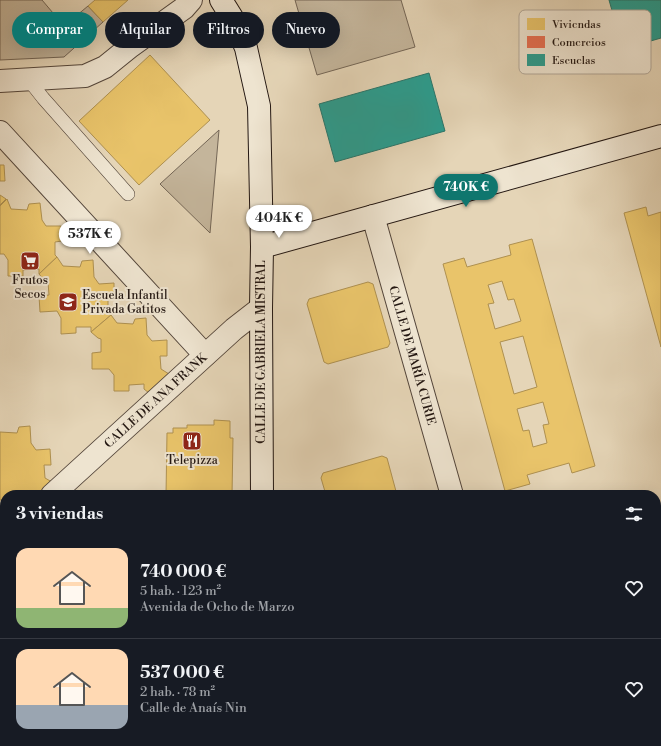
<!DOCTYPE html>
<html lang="es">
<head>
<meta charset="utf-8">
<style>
  body { margin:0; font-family:"Libre Bodoni",serif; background:#20242c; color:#f1f3f6; height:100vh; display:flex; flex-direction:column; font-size:15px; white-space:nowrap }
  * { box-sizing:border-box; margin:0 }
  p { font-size:13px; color:#9ea1a6 }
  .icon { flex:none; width:22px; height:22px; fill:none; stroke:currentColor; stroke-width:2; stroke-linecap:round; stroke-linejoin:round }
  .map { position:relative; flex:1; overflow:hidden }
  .side { position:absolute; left:0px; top:490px; width:661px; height:256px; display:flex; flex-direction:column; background:#171b24; border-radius:16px 16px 0 0; box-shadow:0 4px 16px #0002 }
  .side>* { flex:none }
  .hud { position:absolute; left:12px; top:12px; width:400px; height:36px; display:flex; gap:8px }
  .price { position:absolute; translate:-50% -34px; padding:0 9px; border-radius:14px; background:#fff; color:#222; font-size:13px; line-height:26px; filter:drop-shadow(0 1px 2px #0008) }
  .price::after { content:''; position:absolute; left:50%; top:24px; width:12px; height:9px; margin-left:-6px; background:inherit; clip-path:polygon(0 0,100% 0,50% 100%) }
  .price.active { background:#0f766e; color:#fff }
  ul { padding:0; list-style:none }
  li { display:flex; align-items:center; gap:12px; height:100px; padding:0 16px }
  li+li { border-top:1px solid #363941 }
  li span { display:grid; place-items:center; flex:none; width:112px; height:80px; border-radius:12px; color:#555 }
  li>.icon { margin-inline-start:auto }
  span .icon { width:48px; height:48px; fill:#fffc; stroke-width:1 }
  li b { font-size:17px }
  h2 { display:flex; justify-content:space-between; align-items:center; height:48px; padding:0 16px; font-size:17px }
  .tag { padding:0 14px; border-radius:18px; background:#171b24; box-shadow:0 4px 16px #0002; font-size:14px; line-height:36px }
  .tag.active { background:#0f766e; color:#fff }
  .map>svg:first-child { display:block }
</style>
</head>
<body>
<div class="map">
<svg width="661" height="746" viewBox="0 0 661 746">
  <defs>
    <pattern id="garden-dots" width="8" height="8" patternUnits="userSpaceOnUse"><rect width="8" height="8" fill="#c4b59b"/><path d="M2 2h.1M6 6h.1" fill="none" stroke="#a89b84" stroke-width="1.8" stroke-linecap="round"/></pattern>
  </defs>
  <rect width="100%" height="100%" fill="#e5d5b7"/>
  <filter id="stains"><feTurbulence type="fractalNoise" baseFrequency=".005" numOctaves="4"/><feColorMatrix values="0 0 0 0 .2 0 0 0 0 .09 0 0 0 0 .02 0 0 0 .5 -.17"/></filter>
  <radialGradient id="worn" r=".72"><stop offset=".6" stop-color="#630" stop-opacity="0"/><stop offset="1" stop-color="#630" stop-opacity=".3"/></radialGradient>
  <g fill="#c4b59b" stroke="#746656">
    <polygon points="0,0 42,0 64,26 88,6 103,22 64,57 0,60"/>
    <polygon points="295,0 401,0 415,47 317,75"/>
    <polygon points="219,130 210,233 160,184"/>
    <polygon points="444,741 471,741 472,746 428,746"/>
  </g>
  <polygon fill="url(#garden-dots)" stroke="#746656" points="5,708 5,741 25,741 27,746 0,746 0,712"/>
  <g fill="#e9c46a" stroke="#ae9050" fill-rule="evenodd">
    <polygon points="95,0 128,0 103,22 88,6"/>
    <polygon points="150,55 210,120 139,185 79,121"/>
    <polygon points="0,165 4,165 5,181 0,181"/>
    <polygon points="0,195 6,199 0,205"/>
    <polygon points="7,199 11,209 27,210 29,204 40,203 42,220 46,226 61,226 62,241 55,242 55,255 57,257 39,274 39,269 23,270 23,276 8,276 8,260 4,254 0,254 0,206"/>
    <polygon points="646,207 648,216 661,212 661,347 624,213"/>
    <path d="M532,239L595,466L572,473L569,463L527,475L530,484L505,491L443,264L464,258L467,267L511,255L509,245ZM502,281L508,300L514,299L521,321L495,329L488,304L494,303L488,285ZM523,336L537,387L514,394L500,342ZM543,402L549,424L543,425L547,443L533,447L529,430L523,431L517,409Z"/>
    <polygon points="57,257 63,266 80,267 82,261 93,260 94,277 99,284 114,283 114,299 108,299 108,312 111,315 91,332 91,327 76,327 76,333 61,334 61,318 57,311 40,312 39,296 49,295 48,282 45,281 39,274"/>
    <polygon points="368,282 373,284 390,343 388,347 328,364 324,362 307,304 309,299"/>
    <polygon points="111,315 117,323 133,324 135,319 146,318 147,335 152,341 167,340 167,356 160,356 161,369 169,374 149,393 144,389 144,384 129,385 129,391 114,391 114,375 109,369 92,369 92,353 101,352 101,339 98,338 91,332"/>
    <polygon points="214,420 230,421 230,438 233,438 232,495 166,495 167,433 173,433 173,428 187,428 187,425 214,425"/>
    <polygon points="30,426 31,443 36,450 50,449 51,465 44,465 45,478 52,482 39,495 28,495 28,493 13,493 13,495 5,495 5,500 0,500 0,432 17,433 19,427"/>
    <polygon points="382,456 387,458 397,495 326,495 321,478 323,473"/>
  </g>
  <rect fill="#e76f51" stroke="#ac553e" x="165" y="741" width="63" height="5"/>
  <g fill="#2a9d8f" stroke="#28756a">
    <polygon points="609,0 661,0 661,38 623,49"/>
    <polygon points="429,73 445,131 335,162 319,104"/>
    <polygon points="661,677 661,728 656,729 656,678"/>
    <polygon points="481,741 532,741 533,746 483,746"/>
  </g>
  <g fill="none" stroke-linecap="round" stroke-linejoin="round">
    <defs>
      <polyline id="lane" points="28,79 43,98 128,194"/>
      <g id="street">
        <polyline points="0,81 85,76 105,67 131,46 184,8 191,0"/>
        <polyline points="0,132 205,355"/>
        <path id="s1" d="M373,216L452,495"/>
        <path id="s2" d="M52,495L234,329L261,308"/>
        <polyline points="0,542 5,538"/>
        <polyline points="656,553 661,552"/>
      </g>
      <g id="secondary">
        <polyline points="221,0 236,24 246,48 259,106 262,247 261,308 262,495"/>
        <polyline points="262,247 661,136"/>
        <polyline points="0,632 5,637"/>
        <polyline points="0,665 5,671"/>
        <polyline points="66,741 71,746"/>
        <polyline points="100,741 104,746"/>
        <polyline points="263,741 263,746"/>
      </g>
    </defs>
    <use href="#lane" stroke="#54463b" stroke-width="14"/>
    <use href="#street" stroke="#54463b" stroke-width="24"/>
    <use href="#secondary" stroke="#231712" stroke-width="24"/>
    <use href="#lane" stroke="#eee4d0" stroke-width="13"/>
    <use href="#street" stroke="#eee4d0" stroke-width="22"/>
    <use href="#secondary" stroke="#eee4d0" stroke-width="22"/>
  </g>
  <defs>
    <symbol id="supermarket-square" viewBox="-11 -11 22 22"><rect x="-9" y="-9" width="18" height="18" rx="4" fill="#8f2418" stroke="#eee4d0"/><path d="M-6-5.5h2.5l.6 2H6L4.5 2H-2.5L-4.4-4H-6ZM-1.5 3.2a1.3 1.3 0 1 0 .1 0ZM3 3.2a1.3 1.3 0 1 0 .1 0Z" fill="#fff"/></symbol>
    <symbol id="school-square" viewBox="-11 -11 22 22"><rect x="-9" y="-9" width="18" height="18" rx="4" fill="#8f2418" stroke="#eee4d0"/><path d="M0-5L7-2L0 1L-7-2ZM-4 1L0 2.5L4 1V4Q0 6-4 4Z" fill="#fff"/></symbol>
    <symbol id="restaurant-square" viewBox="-11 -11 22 22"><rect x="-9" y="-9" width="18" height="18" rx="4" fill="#8f2418" stroke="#eee4d0"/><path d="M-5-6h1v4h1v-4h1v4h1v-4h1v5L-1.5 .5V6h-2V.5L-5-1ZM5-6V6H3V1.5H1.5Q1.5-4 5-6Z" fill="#fff"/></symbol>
  </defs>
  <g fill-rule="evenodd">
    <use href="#supermarket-square" x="19" y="250" width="22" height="22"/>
    <use href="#school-square" x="57" y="291" width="22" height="22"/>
    <use href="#restaurant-square" x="181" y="430" width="22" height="22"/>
  </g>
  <g text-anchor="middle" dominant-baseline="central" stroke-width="4" stroke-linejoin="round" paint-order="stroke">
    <g font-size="12" fill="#231712" stroke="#eee4d0">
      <text x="30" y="280">Frutos<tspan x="30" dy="14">Secos</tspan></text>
      <text x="82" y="295" text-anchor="start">Escuela Infantil<tspan x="82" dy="14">Privada Gatitos</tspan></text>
      <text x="192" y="460">Telepizza</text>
    </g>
    <g font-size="12" fill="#231712" stroke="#eee4d0">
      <text transform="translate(261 352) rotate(-90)">CALLE DE GABRIELA MISTRAL</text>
      <text stroke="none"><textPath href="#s1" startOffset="145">CALLE DE MARÍA CURIE</textPath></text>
      <text stroke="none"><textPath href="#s2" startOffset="140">CALLE DE ANA FRANK</textPath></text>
    </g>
  </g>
  <rect x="519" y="10" width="132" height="64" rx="6" fill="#eee4d0" stroke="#b1a697" stroke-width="1"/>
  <rect x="527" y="18" width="18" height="12" fill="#e9c46a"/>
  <rect x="527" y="36" width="18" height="12" fill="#e76f51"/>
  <rect x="527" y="54" width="18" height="12" fill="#2a9d8f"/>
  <g font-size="11" fill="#231712">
    <text x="552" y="28">Viviendas</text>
    <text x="552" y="46">Comercios</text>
    <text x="552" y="64">Escuelas</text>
  </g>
  <rect width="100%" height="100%" filter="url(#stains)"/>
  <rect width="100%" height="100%" fill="url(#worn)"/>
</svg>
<b class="price active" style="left:466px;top:208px">740K €</b>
<b class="price" style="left:279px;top:239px">404K €</b>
<b class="price" style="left:90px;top:255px">537K €</b>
<div class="hud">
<a class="tag active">Comprar</a>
<a class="tag">Alquilar</a>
<a class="tag">Filtros</a>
<a class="tag">Nuevo</a>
</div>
<section class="side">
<h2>3 viviendas<svg class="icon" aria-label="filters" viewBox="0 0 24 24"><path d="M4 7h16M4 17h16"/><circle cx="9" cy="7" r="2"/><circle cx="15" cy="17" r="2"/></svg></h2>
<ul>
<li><span style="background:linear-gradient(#ffd9b3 75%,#8fb573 0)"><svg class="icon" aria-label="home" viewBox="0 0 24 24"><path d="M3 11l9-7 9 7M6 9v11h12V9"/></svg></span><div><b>740 000 €</b><p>5 hab. · 123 m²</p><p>Avenida de Ocho de Marzo</p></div><svg class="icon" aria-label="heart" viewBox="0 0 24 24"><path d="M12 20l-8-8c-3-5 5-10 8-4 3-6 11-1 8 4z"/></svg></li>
<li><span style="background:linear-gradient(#ffd9b3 70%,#9aa5b1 0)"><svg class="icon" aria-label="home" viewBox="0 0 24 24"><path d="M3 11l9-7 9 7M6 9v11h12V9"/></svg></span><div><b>537 000 €</b><p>2 hab. · 78 m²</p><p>Calle de Anaís Nin</p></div><svg class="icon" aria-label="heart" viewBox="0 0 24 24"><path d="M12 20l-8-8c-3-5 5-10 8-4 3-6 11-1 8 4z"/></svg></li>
</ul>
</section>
</div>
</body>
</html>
